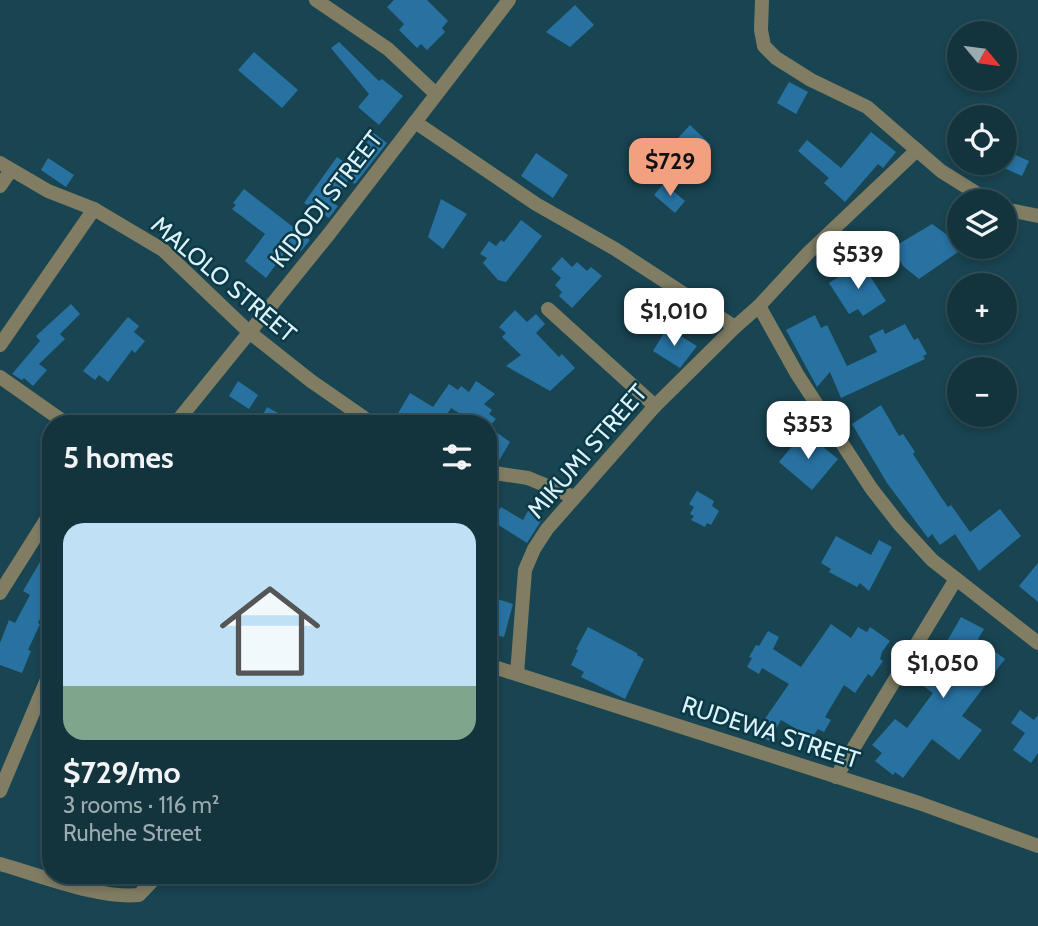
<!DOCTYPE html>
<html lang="en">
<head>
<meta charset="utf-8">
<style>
  body { margin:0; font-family:Cabin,sans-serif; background:#1c3b44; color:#f1f3f6; height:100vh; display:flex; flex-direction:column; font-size:26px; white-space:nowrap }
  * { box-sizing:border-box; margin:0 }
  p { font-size:23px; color:#9daab0 }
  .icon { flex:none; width:38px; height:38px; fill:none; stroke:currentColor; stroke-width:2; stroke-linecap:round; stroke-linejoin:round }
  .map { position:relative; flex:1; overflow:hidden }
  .side { position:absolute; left:42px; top:415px; width:455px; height:469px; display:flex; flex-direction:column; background:#13333d; border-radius:28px; box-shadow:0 4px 10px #0003,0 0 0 2px #324e57 }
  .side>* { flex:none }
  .needle { width:46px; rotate:119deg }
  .buttons { position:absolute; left:947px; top:21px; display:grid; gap:14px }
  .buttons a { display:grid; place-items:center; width:70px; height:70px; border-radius:50%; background:#13333d; box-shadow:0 4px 10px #0003,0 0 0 2px #324e57; font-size:35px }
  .price { position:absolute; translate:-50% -60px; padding:0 16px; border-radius:14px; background:#fff; color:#222; font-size:23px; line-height:46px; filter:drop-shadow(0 2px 4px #0008) }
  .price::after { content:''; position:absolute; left:50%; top:42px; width:21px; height:16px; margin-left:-10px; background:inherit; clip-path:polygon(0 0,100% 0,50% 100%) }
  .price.active { background:#f2a080; color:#111 }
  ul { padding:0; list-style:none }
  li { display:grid; align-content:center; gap:14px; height:371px; padding:0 21px }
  li span { display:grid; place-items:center; height:217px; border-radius:21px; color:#555 }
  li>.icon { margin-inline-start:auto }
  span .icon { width:126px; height:126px; fill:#fffc; stroke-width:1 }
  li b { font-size:30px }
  h2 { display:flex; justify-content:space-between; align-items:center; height:84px; padding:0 21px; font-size:30px }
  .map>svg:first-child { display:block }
</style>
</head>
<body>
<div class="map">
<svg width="1038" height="926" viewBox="0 0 1038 926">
  <rect width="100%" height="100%" fill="#194451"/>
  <g fill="#2872a2">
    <polygon points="394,0 427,0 448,21 442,28 445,32 427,50 421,44 417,48 399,30 404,24 387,7"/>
    <polygon points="575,5 594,25 570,47 546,32"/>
    <polygon points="339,42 379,81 382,79 403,96 379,125 358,107 369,94 331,48"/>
    <polygon points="254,52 298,90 282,108 238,70"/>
    <polygon points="789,82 808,92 796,114 777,103"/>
    <polygon points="690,125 711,145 689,168 668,149"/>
    <polygon points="871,132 896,152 883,168 878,164 845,202 824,183 829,178 798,151 807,140 841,168"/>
    <polygon points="374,133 387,143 355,184 348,180 333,203 338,206 329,218 304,203 337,157 347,164 357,149 360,151"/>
    <polygon points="1009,152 1029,161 1022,176 1002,167"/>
    <polygon points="536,153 568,175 553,198 521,176"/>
    <polygon points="48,158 74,175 66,187 41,170"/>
    <polygon points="664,183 685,201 675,213 654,195"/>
    <polygon points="244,189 310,240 301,251 291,244 266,278 245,261 265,234 232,209 236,205 233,203"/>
    <polygon points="441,199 467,214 443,249 428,237"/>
    <polygon points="521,220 542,236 506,282 498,280 483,263 487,258 480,254 489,241 496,246 501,240 504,242"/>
    <polygon points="932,224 946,234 958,252 919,279 903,266 892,248"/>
    <polygon points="562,257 572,267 577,262 587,271 591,267 602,276 572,308 559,296 562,292 555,285 561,278 551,269"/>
    <polygon points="861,262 886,301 863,316 858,309 849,314 829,283"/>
    <polygon points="71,304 80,314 60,334 65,339 39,364 47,370 33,386 24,378 22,380 12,374 40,341 36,336"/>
    <polygon points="515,310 527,322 536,314 545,324 536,333 559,357 562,354 575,368 550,391 506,366 521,355 502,337 506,333 499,327"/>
    <polygon points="815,315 821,328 827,325 847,366 877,352 869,336 883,329 885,334 905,324 914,340 918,338 927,354 923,356 925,359 841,398 830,372 817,387 786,330"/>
    <polygon points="128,317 139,326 134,332 145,341 135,353 132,350 108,382 99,375 95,380 83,371"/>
    <polygon points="667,328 697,346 680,368 653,351"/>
    <polygon points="238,381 258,395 249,409 229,396"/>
    <polygon points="476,381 495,394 484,404 492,410 489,414 496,419 489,427 510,442 497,464 488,463 488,424 476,424 451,408 441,424 411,424 397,415 410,393 433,407 449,384 458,390 461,386 469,392"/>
    <polygon points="881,405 899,436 903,434 915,452 913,454 941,497 948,507 951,505 970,532 1000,509 1021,536 979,571 955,534 940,545 932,534 928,538 887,483 852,424"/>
    <polygon points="267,407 298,424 258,424"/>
    <polygon points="803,433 821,448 822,446 838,459 812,490 779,462"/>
    <polygon points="697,491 714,501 712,506 719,511 711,525 707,523 705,527 691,520 694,516 690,514 694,507 689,504"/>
    <polygon points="501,507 523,520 529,509 543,518 527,543 492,521"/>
    <polygon points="836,536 871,555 879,540 892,547 869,591 860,583 857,587 829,572 831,569 821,563"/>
    <polygon points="51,543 51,596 38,623 40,624 28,650 31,651 22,673 0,665 0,643 9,620 15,623 30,595 23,591"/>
    <polygon points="1038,563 1038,602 1019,586"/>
    <polygon points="488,596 513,604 504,637 488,633"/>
    <polygon points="961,617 984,629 978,639 1005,659 962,716 982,730 959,760 932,739 903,778 895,772 893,775 875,761 882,753 872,745 895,719 907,728 933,693 910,676 929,649 934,653 938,648 942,650"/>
    <polygon points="831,624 851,638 858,627 867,632 870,627 890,641 882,652 880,659 883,661 872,677 868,674 855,693 844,685 825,717 831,720 824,732 818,729 812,738 781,720 769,741 755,733 789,684 762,668 759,674 747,667 752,658 749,657 756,645 759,646 768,631 779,637 773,649 801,667"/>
    <polygon points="588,627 637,653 637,655 644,659 625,699 581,677 584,672 571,665 578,650 576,649"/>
    <polygon points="1020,710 1034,720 1038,715 1038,753 1031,763 1013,750 1025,733 1011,723"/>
  </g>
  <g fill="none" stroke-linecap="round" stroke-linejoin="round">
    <g stroke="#817d63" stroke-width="14">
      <polyline points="316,0 388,49 436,94"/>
      <polyline points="762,0 761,30 764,46 776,58 811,80 867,107 941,171 989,201"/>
      <polyline points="415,122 536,204 615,249 735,327"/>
      <polyline points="0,163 48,191 94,209 163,250 249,332 311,381 373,424"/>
      <polyline points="0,186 11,170"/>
      <polyline points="1004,209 1038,216"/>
      <polyline points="759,306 797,374 871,488 899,524 932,560 1038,643"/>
      <polyline points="548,309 655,406"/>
      <polyline points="0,345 94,209"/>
      <polyline points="0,377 67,424"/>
      <polyline points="175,424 329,234 509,0"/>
      <polyline points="488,472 528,478 574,497"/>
      <polyline points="0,593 51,512"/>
      <polyline points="488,665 919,803 1038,846"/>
      <polyline points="517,674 525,570 534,549 547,529 655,406 735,327 759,306 808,253 917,150"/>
      <polyline points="836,777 956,579"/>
      <polyline points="0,791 51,670"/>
      <path d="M0,864C40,875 98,899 139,895L158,875"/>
    </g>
  </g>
  <g text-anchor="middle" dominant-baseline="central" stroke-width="5" stroke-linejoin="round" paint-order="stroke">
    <g font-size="24" fill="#dcf3fb" stroke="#0c3946">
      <text transform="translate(326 199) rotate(-52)">KIDODI STREET</text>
      <text transform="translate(224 279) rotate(40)">MALOLO STREET</text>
      <text transform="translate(587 451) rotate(-49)">MIKUMI STREET</text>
      <text transform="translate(771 732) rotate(18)">RUDEWA STREET</text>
    </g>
  </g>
</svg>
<div class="buttons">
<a><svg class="needle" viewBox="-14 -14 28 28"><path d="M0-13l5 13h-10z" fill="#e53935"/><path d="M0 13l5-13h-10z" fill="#9daab0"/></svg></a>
<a><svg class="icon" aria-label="locate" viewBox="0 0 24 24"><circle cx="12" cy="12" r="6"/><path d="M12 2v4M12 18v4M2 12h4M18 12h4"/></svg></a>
<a><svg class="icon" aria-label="layers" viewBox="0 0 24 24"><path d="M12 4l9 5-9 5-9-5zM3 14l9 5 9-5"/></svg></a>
<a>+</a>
<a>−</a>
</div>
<b class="price active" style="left:670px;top:198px">$729</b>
<b class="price" style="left:858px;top:291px">$539</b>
<b class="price" style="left:674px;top:348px">$1,010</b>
<b class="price" style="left:808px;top:461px">$353</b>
<b class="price" style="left:943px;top:700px">$1,050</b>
<section class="side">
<h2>5 homes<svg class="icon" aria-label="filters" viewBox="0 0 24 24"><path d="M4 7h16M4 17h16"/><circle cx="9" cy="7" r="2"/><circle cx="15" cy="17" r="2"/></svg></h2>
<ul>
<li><span style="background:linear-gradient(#bfe0f5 75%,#7fa58c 0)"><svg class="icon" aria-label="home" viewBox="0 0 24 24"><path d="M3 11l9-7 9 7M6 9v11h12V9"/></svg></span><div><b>$729/mo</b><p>3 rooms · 116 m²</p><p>Ruhehe Street</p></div></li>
</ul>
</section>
</div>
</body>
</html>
